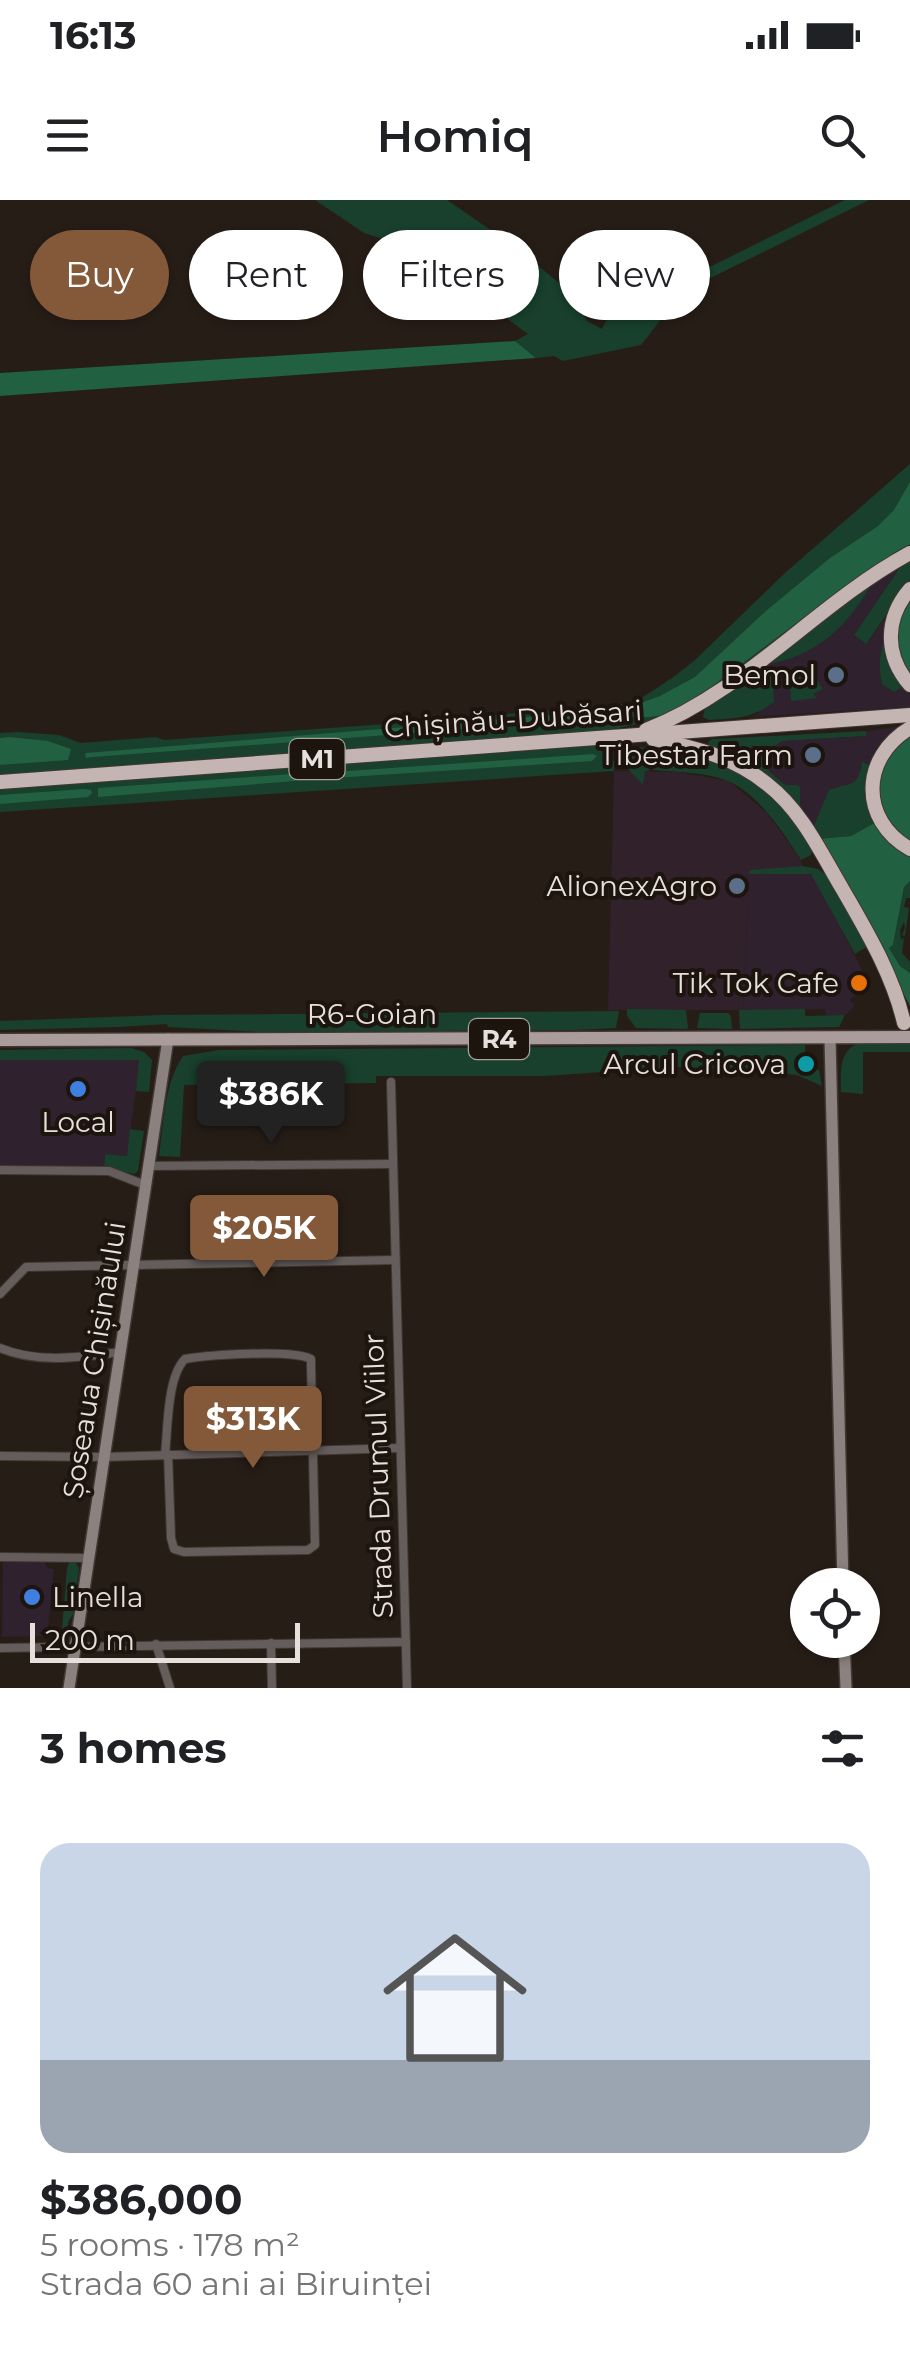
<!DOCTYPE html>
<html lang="en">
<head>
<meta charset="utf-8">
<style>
  body { margin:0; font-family:Montserrat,sans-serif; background:#f6f6f6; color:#202124; height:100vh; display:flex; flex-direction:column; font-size:38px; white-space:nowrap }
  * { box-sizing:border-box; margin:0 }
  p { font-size:32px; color:#757577 }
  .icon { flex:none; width:55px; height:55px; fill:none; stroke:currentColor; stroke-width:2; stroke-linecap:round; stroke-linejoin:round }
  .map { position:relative; height:1488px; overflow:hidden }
  .side { display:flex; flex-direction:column; background:#fff; flex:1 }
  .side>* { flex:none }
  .banner { position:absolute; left:30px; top:30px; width:850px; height:90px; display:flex; gap:20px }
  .controls { position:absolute; left:790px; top:1368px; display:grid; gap:20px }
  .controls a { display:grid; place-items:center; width:90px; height:90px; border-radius:50%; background:#fff; box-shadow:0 2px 8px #0004; font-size:50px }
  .scale { position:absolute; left:30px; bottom:25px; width:270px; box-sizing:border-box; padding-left:10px; border:5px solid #e6dfdb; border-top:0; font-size:28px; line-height:35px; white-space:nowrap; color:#e6dfdb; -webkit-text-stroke:8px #1d140e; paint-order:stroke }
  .price { position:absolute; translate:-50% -85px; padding:0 22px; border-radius:10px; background:#835939; color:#fff; font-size:32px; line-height:65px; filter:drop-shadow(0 2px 5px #0008) }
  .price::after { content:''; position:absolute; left:50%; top:60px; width:30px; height:22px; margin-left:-15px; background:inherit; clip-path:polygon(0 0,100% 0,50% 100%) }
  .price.active { background:#222; color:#fff }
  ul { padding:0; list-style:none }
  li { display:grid; align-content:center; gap:20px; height:530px; padding:0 40px }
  li span { display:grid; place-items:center; height:310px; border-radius:30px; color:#555 }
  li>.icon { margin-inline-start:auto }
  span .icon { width:180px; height:180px; fill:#fffc; stroke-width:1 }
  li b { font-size:42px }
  h2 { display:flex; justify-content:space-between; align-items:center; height:120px; padding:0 40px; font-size:42px }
  .chip { padding:0 35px; border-radius:45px; background:#fff; box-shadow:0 2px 8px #0004; font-size:35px; line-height:90px }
  .chip.active { background:#835939; color:#fff }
  .status { display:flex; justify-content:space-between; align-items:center; height:70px; padding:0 50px; background:#fff; direction:ltr }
  .status svg { height:28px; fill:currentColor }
  header { display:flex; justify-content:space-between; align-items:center; height:130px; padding:0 40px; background:#fff; font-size:45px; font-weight:600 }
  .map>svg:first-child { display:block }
</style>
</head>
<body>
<div class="status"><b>16:13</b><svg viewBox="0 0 49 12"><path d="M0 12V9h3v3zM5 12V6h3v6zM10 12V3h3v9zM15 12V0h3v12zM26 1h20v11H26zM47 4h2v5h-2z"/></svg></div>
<header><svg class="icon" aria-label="menu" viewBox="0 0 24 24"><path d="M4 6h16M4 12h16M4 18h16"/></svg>Homiq<svg class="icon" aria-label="search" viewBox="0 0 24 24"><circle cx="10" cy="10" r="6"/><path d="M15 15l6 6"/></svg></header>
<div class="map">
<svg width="910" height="1488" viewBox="0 0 910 1488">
  <rect width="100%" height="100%" fill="#271d17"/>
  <g fill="#2f212d">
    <polygon points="903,363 854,435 866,444 888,414 885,441 880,457 882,484 894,491 905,485 910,489 910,507 750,517 759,513 747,478 854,395"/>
    <polygon points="902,526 872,567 862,561 859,577 855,582 845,586 832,588 812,630 785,586 769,571 767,552 782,541 865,536 866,531"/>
    <polygon points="804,673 813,675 868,781 850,800 855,806 845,815 826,816 825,809 743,810 749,674"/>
    <polygon points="0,860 140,860 127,956 105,954 104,967 0,966"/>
    <polygon points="3,1361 44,1362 48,1368 54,1369 47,1436 2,1437"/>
  </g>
  <polygon fill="#31212b" points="614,571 678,572 729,581 767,613 801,660 804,673 749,675 743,810 608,810"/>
  <g fill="#18402c">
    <polygon points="315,0 447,0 514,46 570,92 587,121 602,129 606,121 645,99 845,0 869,0 682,92 641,145 563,161 554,156 536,158 515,141 528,134 410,47 364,33"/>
    <polygon points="910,264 910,349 728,480 662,519 594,533 0,578 0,533 18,532 59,535 81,543 156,537 164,540 441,520 634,503 672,478 695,460 785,373"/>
    <polygon points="910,359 910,381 866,444 854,435 903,363"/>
    <path d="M873,381C851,423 815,459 765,464Z"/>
    <path d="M885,441L905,485L894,492L882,484C879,468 878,456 885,441Z"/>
    <path d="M772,475L780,476L773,479L774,502C752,519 736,518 709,520L703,517L705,508L747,478Z"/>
    <polygon points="789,476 816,479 823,489 813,494 817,498 791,501"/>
    <polygon points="866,531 866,536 782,541 768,551 769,571 785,585 797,585 800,587 800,608 710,547 708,542 712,539"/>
    <polygon points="606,543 614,562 614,571 0,612 0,586"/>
    <polygon points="646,547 649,549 649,571 645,571 643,585 623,564 620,554 627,548"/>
    <path d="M653,549C699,551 750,565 781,603C792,617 802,633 812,649L811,655L801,660C784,634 756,590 725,580C702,572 676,572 653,570Z"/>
    <path d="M862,561L872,567L876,622L851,636L818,639L812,630L829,590C851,581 858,590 862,561Z"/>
    <polygon points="803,666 818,669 830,678 868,746 855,754 811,674 749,674 750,670"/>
    <polygon points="910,681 910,698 906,698 904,707 909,708 905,736 902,735 905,728 904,722 900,730 901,740 904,738 902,753 910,762 910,773 900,766 889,748 893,745 904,687"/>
    <polygon points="627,809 686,810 688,827 687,829 636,828 627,816"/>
    <polygon points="805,809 805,816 845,815 839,827 740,829 739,810"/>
    <polygon points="619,811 616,828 575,830 259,832 168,827 167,824 118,827 0,830 0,821 163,815"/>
    <polygon points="700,813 728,813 731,817 732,829 697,828"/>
    <path d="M910,843V852H863V894L841,892C841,874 838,854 856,844Z"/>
    <path d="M805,845V858L812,862V870H819L822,886L797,875L752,870L677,867L545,876H376V883L184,885L180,957L159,956C164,922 164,884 183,856L219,850Z"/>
    <polygon points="131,848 144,852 152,860 149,892 136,891 139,860 0,860 0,850"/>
    <polygon points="130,929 144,931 138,971 134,974 104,967 105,954 127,956"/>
    <polygon points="70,1361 75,1362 79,1368 73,1414 68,1422 67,1437 61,1442 67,1368"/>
  </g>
  <g fill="#216041">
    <polygon points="515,141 536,158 0,196 0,173"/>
    <polygon points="910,282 910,344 895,352 854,380 699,496 669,514 650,517 620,517 620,510 660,496 695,477 767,410 830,358 878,326 894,310"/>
    <path d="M910,395V477C890,436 890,435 910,395Z"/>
    <polygon points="603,511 604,516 601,519 93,557 86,558 85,555 86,553"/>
    <polygon points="910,534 910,640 893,629 877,598 883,561 889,552"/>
    <polygon points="9,537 48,541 71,549 68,560 0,565 0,538"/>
    <polygon points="593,554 597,556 592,561 318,579 319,573"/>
    <polygon points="292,574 297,576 295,581 98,597 98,588"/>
    <polygon points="84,589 91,590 92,593 88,597 0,604 0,595"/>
    <polygon points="876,622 910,655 910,681 904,687 893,745 889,748 900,766 910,773 910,806 870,729 818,639 851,636"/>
  </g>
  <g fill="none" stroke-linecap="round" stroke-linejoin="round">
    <defs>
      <g id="street">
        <polyline points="391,882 407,1488"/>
        <polyline points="148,966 393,964"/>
        <polyline points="0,970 109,971 145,985"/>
        <polyline points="0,1094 26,1067 394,1060"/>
        <path d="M0,1148C38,1164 81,1157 120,1152"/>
        <path d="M165,1254C168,1228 167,1177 185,1159C209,1155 291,1149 311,1159V1165L315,1345L308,1350L184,1352L174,1349L171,1338L168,1254"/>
        <polyline points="0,1256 104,1257 400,1248"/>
        <polyline points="0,1357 89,1358"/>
        <polyline points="271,1443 272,1488"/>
        <polyline points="156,1444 170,1488"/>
        <polyline points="0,1448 406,1442"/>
      </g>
      <g id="secondary">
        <polyline points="830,838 843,1385"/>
        <polyline points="844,1440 846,1488"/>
        <polyline points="69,1488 168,839"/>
      </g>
      <polyline id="primary" points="0,840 910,837"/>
      <g id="highway">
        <path d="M910,389C885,418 884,455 910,485"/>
        <path d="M910,528C861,557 859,620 910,649"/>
        <path d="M646,530C746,491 816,404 910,353"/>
        <path d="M653,539C694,547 734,557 767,584C802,611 821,653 843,690C867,732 893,775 904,823"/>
        <polyline points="0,582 910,515"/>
      </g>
    </defs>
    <use href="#street" stroke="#423832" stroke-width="10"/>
    <use href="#secondary" stroke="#423832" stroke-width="14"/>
    <use href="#primary" stroke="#423832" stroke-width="15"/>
    <use href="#highway" stroke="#423832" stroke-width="16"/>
    <use href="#street" stroke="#645d5c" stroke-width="8"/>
    <use href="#secondary" stroke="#8b817f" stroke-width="11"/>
    <use href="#primary" stroke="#a99c9a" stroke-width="12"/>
    <use href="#highway" stroke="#c5b5b2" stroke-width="14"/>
  </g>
  <g fill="#5c6f8a" stroke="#1d140e" stroke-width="4">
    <circle cx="836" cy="475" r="10"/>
    <circle cx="813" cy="555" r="10"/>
    <circle cx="737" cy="686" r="10"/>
  </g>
  <circle fill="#e8710a" stroke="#1d140e" stroke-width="4" cx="859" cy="783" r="10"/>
  <circle fill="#0f9aa8" stroke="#1d140e" stroke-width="4" cx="806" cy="864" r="10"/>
  <g fill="#3f7fe0" stroke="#1d140e" stroke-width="4">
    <circle cx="78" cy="889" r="10"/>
    <circle cx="32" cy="1397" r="10"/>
  </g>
  <g text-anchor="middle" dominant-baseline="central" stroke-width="8" stroke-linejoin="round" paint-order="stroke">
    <g fill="#1d140e" stroke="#aaa29e" stroke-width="2.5">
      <rect x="289.5" y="539" width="55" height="40" rx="8"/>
      <rect x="469" y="819" width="60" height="40" rx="8"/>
    </g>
    <g font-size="25" font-weight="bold" fill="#e6dfdb">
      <text x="317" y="559">M1</text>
      <text x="499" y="839">R4</text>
    </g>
    <g font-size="28" fill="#e6dfdb" stroke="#1d140e" text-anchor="end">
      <text x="816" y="475">Bemol</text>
      <text x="793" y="555">Tibestar Farm</text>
      <text x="717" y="686">AlionexAgro</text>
      <text x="839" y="783">Tik Tok Cafe</text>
      <text x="786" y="864">Arcul Cricova</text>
      <text x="78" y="922" text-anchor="middle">Local</text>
      <text x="52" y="1397" text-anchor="start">Linella</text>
    </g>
    <g font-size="28" fill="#e6dfdb" stroke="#1d140e">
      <text transform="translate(513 519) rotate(-4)">Chișinău-Dubăsari</text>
      <text x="372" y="814">R6-Goian</text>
      <text transform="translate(94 1160) rotate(-81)">Șoseaua Chișinăului</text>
      <text transform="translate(378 1276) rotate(-92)">Strada Drumul Viilor</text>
    </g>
  </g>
</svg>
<div class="controls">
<a><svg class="icon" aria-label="locate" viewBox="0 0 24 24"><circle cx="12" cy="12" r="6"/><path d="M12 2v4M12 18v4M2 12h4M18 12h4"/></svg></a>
</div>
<div class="scale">200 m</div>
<b class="price active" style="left:271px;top:946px">$386K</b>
<b class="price" style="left:264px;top:1080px">$205K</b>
<b class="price" style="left:253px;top:1271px">$313K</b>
<div class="banner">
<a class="chip active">Buy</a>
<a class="chip">Rent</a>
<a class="chip">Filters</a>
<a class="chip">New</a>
</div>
</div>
<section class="side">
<h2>3 homes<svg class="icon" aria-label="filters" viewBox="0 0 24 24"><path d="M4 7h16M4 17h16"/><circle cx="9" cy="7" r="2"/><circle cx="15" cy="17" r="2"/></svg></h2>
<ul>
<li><span style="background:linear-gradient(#c9d6e8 70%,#9aa5b1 0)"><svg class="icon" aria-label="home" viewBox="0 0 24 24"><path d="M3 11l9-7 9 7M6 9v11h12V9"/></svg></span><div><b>$386,000</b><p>5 rooms · 178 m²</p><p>Strada 60 ani ai Biruinței</p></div></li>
</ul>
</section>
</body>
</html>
